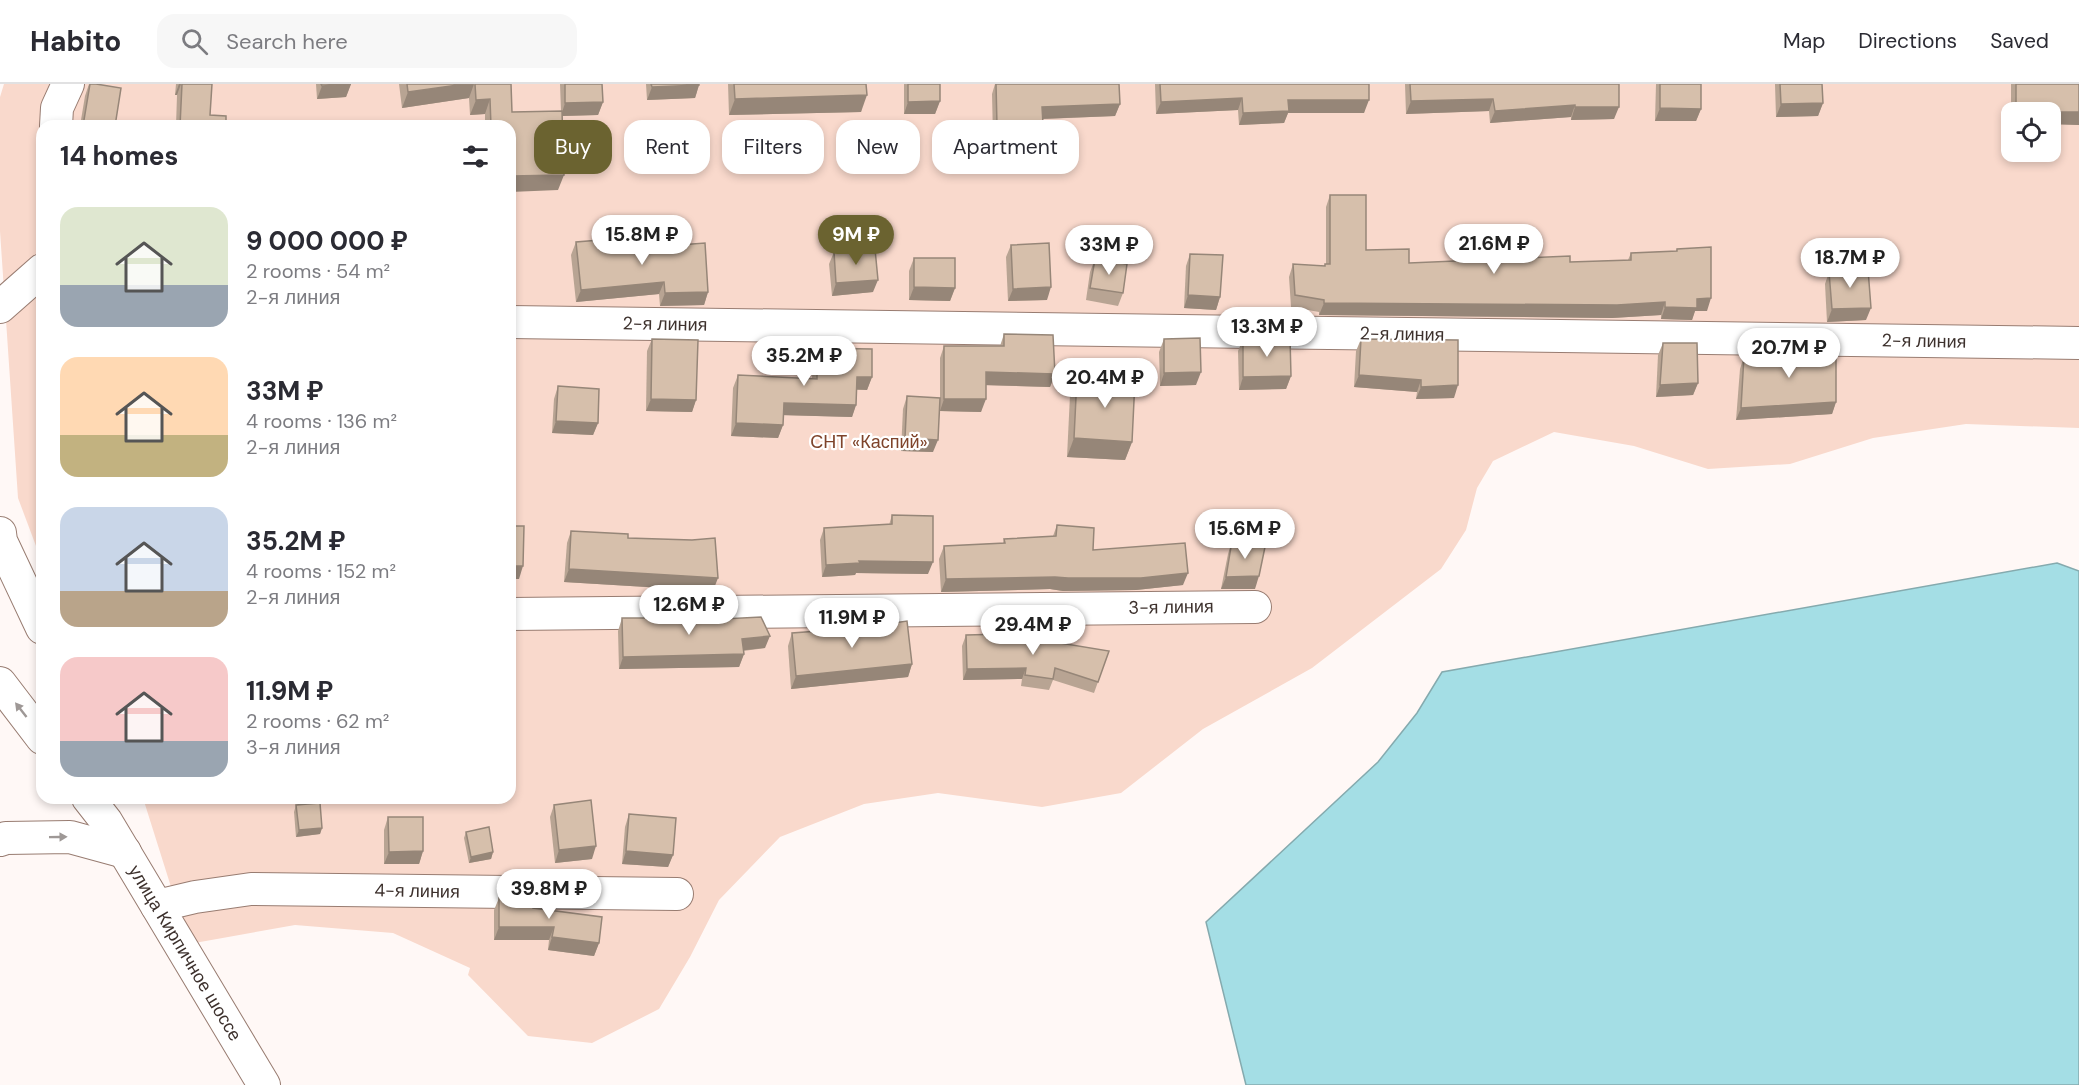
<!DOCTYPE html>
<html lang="en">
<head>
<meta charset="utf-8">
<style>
  body { margin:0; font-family:"DM Sans",sans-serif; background:#f7f7f7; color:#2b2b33; height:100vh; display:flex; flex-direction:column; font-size:22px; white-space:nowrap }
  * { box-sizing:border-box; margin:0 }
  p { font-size:20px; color:#7c7c81 }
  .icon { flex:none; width:33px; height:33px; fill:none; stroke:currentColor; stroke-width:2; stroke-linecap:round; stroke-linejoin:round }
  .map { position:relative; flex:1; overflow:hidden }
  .panel { position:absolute; left:36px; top:36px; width:480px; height:684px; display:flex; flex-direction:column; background:#fff; border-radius:18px; box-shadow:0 3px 9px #0003 }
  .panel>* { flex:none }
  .hud { position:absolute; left:534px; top:36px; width:570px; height:54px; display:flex; gap:12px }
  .tools { position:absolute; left:2001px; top:18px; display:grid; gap:12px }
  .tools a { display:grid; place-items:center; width:60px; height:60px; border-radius:12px; background:#fff; box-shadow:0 3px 9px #0003; font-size:30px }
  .price { position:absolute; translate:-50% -51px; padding:0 14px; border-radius:21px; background:#fff; color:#222; font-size:20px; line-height:39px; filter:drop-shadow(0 2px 3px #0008) }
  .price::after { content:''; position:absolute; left:50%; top:36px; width:18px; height:14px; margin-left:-9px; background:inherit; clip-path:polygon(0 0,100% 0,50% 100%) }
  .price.active { background:#6b6330; color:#fff }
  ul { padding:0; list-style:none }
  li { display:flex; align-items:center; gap:18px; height:150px; padding:0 24px }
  li span { display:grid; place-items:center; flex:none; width:168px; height:120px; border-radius:18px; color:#555 }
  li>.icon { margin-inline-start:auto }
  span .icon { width:72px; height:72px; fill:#fffc; stroke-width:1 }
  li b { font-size:26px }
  h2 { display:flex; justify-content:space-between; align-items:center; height:72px; padding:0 24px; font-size:26px }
  .tag { padding:0 21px; border-radius:18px; background:#fff; box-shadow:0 3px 9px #0003; font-size:21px; line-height:54px }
  .tag.active { background:#6b6330; color:#fff }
  header { display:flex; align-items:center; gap:36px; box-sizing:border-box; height:84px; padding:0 30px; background:#fff; border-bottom:2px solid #e1e1e2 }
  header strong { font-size:28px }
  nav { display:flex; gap:33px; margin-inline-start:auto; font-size:21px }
  .search { width:420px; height:54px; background:#f7f7f7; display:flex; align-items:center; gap:15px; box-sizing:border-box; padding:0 21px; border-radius:18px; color:#7c7c81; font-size:22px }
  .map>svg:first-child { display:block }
</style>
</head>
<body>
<header>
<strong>Habito</strong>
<div class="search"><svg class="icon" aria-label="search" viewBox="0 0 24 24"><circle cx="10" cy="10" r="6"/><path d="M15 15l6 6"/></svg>Search here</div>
<nav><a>Map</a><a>Directions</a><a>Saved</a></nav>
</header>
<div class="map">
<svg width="2079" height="1001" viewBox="0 0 2079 1001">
  <rect width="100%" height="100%" fill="#fff8f6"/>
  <path fill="#f9d9cc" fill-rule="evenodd" d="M4,0H2079V344L1966,340L1873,354L1790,380L1708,385L1634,362L1554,348L1493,377L1477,404L1466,446L1441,485L1312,584L1203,645L1121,709L1042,723L938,709L864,720L780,753L719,816L690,873L659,925L592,959L528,952L468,891L470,884L393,849L295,841L189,860L143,714H510V42H42V478L18,414L0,147V13ZM2012,28H2050V68H2012Z"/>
  <polygon fill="#a4dee5" stroke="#85aaae" stroke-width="1.5" points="2057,479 2079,487 2079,1001 1246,1001 1206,838 1378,678 1417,629 1442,588"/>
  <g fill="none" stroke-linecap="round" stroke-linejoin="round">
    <defs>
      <g id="street">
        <polyline points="56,42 57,24 68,0"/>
        <polyline points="0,223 42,186"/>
        <polyline points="510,238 2079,259"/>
        <polyline points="0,449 1,457 42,544"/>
        <polyline points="510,530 1255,523"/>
        <polyline points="0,599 42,654"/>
        <polyline points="88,714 106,737 264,1001"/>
        <polyline points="0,756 6,754 70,753 125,768"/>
        <polyline points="157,822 195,813 251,805 677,810"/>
      </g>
    </defs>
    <use href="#street" stroke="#987c71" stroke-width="34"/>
    <use href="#street" stroke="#fff" stroke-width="32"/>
  </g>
  <g fill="#b8a493">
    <polygon points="89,0 115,42 80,42 85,12"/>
    <polygon points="176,0 212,0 210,31 226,42 176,42 177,11 175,11"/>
    <polygon points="316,0 351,0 346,13 317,15"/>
    <polygon points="399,0 511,0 512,28 561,27 560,0 602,0 603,18 598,31 562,32 558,106 510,42 485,42 485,30 470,31 469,14 402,24"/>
    <polygon points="646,0 699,0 699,1 695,14 647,16"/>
    <polygon points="728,0 866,0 861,28 729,31"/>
    <polygon points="904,0 940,0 940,17 935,30 904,30"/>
    <polygon points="995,0 1119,0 1120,20 1115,32 1043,35 1038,53 993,53 992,10"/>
    <polygon points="1155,0 1369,0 1364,29 1288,29 1284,39 1239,41 1238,26 1156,30"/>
    <polygon points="1405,0 1619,0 1614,35 1571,36 1571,33 1490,39 1489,27 1406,30"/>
    <polygon points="1656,0 1701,0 1701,25 1696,37 1655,37"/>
    <polygon points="1775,0 1822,0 1823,19 1818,32 1776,33"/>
    <polygon points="2011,0 2079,0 2079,41 2050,40 2050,28 2012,28 2011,40"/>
    <polygon points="1330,111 1366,166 1409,179 1570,178 1628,176 1631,169 1676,167 1677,165 1707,227 1695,227 1692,236 1661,235 1661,231 1612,234 1319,231 1319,228 1291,223 1289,193 1293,180 1324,182 1326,180 1326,123"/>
    <polygon points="576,158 626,165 708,208 704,221 660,222 659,210 576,218 571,171"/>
    <polygon points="1011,161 1047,216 1008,217 1006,173"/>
    <polygon points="834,168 873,208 832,212 829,180"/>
    <polygon points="1190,170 1220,213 1216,226 1184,224 1186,182"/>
    <polygon points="914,174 955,204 950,217 909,216 909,187"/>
    <polygon points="1095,175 1123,209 1118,222 1086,216 1090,188"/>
    <polygon points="1829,188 1866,236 1827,238 1825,200"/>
    <polygon points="1004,250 1055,290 1050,303 986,301 981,328 940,327 940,274 944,262 1000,262"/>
    <polygon points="652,255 696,316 692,328 646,327 647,267"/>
    <polygon points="1164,255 1196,301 1160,302 1159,268"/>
    <polygon points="1243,255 1291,292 1286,305 1239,306 1238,267"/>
    <polygon points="1361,255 1454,314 1416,315 1417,308 1354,303 1356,267"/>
    <polygon points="1663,259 1698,299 1693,311 1656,313 1658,271"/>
    <polygon points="817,264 872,293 867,306 856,306 856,321 852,333 783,331 783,341 778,354 731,352 733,304 738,291 812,295 813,276"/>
    <polygon points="1744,272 1836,318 1832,330 1736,336 1740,285"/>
    <polygon points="1077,293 1132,358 1125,376 1067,373 1070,311"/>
    <polygon points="558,302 598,339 593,351 552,349 554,315"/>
    <polygon points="907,312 933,368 901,367 903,325"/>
    <polygon points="892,431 928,490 856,489 855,491 822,493 820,456 824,444 889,441"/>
    <polygon points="1057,441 1093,466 1183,501 1136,506 1063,507 1050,505 941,508 939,475 944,462 1003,459 1004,455 1053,452"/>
    <polygon points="571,447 628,454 713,507 564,498 567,459"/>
    <polygon points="1232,457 1255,505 1221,505 1228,470"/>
    <polygon points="622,534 723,535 765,564 743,567 744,570 739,583 619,585 618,547"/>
    <polygon points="792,549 912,580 908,593 791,605 788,562"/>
    <polygon points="966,551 1109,567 1094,609 1053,596 1049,606 1021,602 1022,595 963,596 962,562"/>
    <polygon points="296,721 322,744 320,750 296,753 294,728"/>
    <polygon points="554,721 592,775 555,779 550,733"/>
    <polygon points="629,730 673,771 668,783 622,780 625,743"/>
    <polygon points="388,733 423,767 419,780 384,780 384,746"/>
    <polygon points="466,748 493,768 491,775 469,779 464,754"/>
    <polygon points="499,814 533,824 599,859 594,872 548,866 549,856 494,856 494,826"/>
  </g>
  <g fill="#968678">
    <polygon points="179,0 181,0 177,11 175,11"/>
    <polygon points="351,0 346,13 317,15 322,2"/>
    <polygon points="465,0 474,0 469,14 402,24 408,8"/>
    <polygon points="699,1 695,14 647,16 652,3"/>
    <polygon points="867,11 861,28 729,31 735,15"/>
    <polygon points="1242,14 1238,26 1156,30 1161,18"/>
    <polygon points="490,15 485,30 470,31 476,16"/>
    <polygon points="1493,15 1489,27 1406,30 1411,17"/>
    <polygon points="1288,16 1369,16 1364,29 1288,29 1284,39 1239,41 1243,29"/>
    <polygon points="940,17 935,30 904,30 908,18"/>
    <polygon points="603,18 598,31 561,32 565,19"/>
    <polygon points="1823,19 1818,32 1776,33 1781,20"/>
    <polygon points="1120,20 1115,32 1038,35 1042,23"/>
    <polygon points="1575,21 1571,33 1490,39 1495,27"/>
    <polygon points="1575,23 1619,23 1614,35 1571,36"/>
    <polygon points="1660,24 1701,25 1696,37 1655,37"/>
    <polygon points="2016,28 2079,28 2079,41 2050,40 2050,28"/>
    <polygon points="1043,40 1038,53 993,53 997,41"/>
    <polygon points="564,91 558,106 510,108 510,92"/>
    <polygon points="878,196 873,208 832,212 836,199"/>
    <polygon points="664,198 659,210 576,218 581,206"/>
    <polygon points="914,203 955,204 950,217 909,216"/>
    <polygon points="1051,203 1047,216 1008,217 1013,205"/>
    <polygon points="708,208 704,221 660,222 665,209"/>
    <polygon points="1188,211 1220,213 1216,226 1184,224"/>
    <polygon points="1711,214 1707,227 1695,227 1692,236 1661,235 1665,223 1697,215"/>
    <polygon points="1665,218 1661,231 1612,234 1319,231 1324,219"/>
    <polygon points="1871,224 1866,236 1827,238 1832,225"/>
    <polygon points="986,288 1055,290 1050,303 981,301"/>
    <polygon points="1201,288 1196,301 1160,302 1164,289"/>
    <polygon points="1359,291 1421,296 1417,308 1354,303"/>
    <polygon points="1291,292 1286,305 1239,306 1243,293"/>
    <polygon points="857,293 872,293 867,306 852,305"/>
    <polygon points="1698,299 1693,311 1656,313 1660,301"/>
    <polygon points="1458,301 1454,314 1416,315 1421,303"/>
    <polygon points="651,315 696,316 692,328 646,327"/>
    <polygon points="944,315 986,315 981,328 940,327"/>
    <polygon points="1836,318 1832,330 1736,336 1741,324"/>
    <polygon points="784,319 856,321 852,333 779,331"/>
    <polygon points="556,337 598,339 593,351 552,349"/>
    <polygon points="736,339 783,341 778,354 731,352"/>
    <polygon points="905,354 938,356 933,368 901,367"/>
    <polygon points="1074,354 1132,358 1125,376 1067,373"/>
    <polygon points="859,477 933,478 928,490 856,489 855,491 822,493 826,481"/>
    <polygon points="510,482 523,482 519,495 510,495"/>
    <polygon points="569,485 718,494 713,507 564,498"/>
    <polygon points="1188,489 1183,501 1136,506 1063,507 1050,505 941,508 946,495"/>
    <polygon points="1259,492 1255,505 1221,505 1226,493"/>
    <polygon points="770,552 765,564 737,567 742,555"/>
    <polygon points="744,570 739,583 619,585 623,573"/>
    <polygon points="912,580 908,593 791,605 796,592"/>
    <polygon points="1026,584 1022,595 963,596 967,585"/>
    <polygon points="322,744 320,750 296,753 299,746"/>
    <polygon points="596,762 592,775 555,779 559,766"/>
    <polygon points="423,767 419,780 384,780 389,768"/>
    <polygon points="626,767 673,771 668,783 622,780"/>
    <polygon points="493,768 491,775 469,779 471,773"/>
    <polygon points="499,843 554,843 549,856 494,856"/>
    <polygon points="552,853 599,859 594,872 548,866"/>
  </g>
  <g fill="#d6bfab" stroke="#968678" stroke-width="1.5">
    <polygon points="90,0 96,0 121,4 115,42 83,42"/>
    <polygon points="182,0 212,0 210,31 226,32 226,42 180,42"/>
    <polygon points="321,0 351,0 322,2"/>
    <polygon points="407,0 465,0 408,8"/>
    <polygon points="475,0 511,0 512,28 562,27 564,91 510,92 510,42 491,42 490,15 476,16"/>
    <polygon points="565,0 602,0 603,18 565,19"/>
    <polygon points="651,0 699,0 699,1 652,3"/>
    <polygon points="734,0 866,0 867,11 735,15"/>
    <polygon points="908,0 940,0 940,17 908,18"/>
    <polygon points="996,0 1119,0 1120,20 1042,23 1043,40 997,41"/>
    <polygon points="1160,0 1369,0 1369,16 1288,16 1289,27 1243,29 1242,14 1161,18"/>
    <polygon points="1410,0 1619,0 1619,23 1575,23 1575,21 1495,27 1493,15 1411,17"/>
    <polygon points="1660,0 1701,0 1701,25 1660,24"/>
    <polygon points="1780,0 1822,0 1823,19 1781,20"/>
    <rect x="2016" y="0" width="63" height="28"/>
    <polygon points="1330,111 1366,111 1366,166 1409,165 1409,179 1570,172 1570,178 1631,176 1631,169 1677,167 1677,165 1711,163 1711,214 1697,215 1697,224 1665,223 1665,218 1617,221 1324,219 1324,216 1295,211 1293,180 1325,182 1325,180 1330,180"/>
    <polygon points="624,154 626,165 705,159 708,208 665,209 664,198 581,206 576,158"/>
    <polygon points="1049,159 1051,203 1013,205 1011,161"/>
    <polygon points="875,165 878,196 836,199 834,168"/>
    <polygon points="1190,170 1223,171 1220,213 1188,211"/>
    <polygon points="914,174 955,174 955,204 914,203"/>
    <polygon points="1095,175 1127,180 1123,209 1090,204"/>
    <polygon points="1868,185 1871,224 1832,225 1829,188"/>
    <polygon points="1004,250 1053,251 1055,290 986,288 986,315 944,315 944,262 1004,262"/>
    <polygon points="1200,254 1201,288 1164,289 1164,255"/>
    <polygon points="1290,254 1291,292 1243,293 1243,255"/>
    <polygon points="652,255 698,256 696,316 651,315"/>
    <polygon points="1361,255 1458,256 1458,301 1421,303 1421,296 1359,291"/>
    <polygon points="1663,259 1697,259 1698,299 1660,301"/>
    <polygon points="817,264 872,265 872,293 857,293 856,321 784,319 783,341 736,339 738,291 817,295"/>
    <polygon points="1836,266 1836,318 1741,324 1744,272"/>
    <polygon points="1077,293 1135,296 1132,358 1074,354"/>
    <polygon points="558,302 599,305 598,339 556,337"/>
    <polygon points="907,312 940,314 938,356 905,354"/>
    <polygon points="892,431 933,432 933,478 859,477 860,479 826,481 824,444 892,440"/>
    <polygon points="1057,441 1094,444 1093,466 1185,459 1188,489 1141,494 1068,494 1055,493 946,495 944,462 1005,459 1004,455 1056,452"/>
    <polygon points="510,442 524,442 523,482 510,482"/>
    <polygon points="571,447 628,450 628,454 692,456 715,454 718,494 569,485"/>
    <polygon points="1232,457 1265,463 1259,492 1226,493"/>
    <polygon points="761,533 770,552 742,555 744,570 623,573 622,534 723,534 723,535"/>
    <polygon points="907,537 912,580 796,592 792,549 859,544"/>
    <polygon points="1005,550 1109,567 1098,598 1055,584 1053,595 1025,591 1026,584 967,585 966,551"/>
    <polygon points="591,716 596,762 559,766 554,721"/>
    <polygon points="320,719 322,744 299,746 296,721"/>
    <polygon points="629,730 676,734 673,771 626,767"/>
    <polygon points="388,733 423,733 423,767 389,768"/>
    <polygon points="489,743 493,768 471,773 466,748"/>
    <polygon points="499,814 533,814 533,824 602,833 599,859 552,853 554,843 499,843"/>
  </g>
  <defs><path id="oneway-solid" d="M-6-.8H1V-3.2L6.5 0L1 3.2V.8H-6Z" transform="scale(1.5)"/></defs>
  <g fill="#9e9896">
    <use href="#oneway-solid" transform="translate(21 626) rotate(-128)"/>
    <use href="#oneway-solid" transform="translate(58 753) rotate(-1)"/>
  </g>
  <g text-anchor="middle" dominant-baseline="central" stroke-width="4.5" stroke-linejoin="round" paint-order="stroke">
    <g font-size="18" fill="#3d312d" stroke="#fff">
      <text transform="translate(665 240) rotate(1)">2-я линия</text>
      <text transform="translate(1402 250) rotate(1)">2-я линия</text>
      <text transform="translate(1924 257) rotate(1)">2-я линия</text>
      <text transform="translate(1171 523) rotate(-1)">3-я линия</text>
      <text transform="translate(417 807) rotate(1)">4-я линия</text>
      <text transform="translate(185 869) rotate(59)">улица Кирпичное шоссе</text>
    </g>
    <g font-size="18" fill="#7e432a" stroke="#fff">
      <text x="869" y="358">СНТ «Каспий»</text>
    </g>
  </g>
</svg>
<div class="tools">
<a><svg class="icon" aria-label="locate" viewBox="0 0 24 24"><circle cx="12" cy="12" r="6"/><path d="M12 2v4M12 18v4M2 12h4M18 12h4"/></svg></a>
</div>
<b class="price" style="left:642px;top:182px">15.8M ₽</b>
<b class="price active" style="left:856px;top:182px">9M ₽</b>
<b class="price" style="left:1494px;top:191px">21.6M ₽</b>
<b class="price" style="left:1109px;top:192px">33M ₽</b>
<b class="price" style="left:1850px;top:205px">18.7M ₽</b>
<b class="price" style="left:1267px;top:274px">13.3M ₽</b>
<b class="price" style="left:1789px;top:295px">20.7M ₽</b>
<b class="price" style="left:804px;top:303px">35.2M ₽</b>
<b class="price" style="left:1105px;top:325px">20.4M ₽</b>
<b class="price" style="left:1245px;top:476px">15.6M ₽</b>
<b class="price" style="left:689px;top:552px">12.6M ₽</b>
<b class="price" style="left:852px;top:565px">11.9M ₽</b>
<b class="price" style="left:1033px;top:572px">29.4M ₽</b>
<b class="price" style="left:549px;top:836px">39.8M ₽</b>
<div class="hud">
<a class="tag active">Buy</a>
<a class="tag">Rent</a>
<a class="tag">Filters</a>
<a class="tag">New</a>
<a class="tag">Apartment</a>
</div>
<section class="panel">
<h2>14 homes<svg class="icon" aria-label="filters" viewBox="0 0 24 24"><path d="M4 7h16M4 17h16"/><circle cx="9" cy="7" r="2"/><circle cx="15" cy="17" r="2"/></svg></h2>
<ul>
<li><span style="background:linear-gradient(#dfe7d0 65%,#9aa5b1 0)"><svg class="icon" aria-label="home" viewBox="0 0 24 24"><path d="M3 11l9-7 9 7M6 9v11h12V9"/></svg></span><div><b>9 000 000 ₽</b><p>2 rooms · 54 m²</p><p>2-я линия</p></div></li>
<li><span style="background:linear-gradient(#ffd9b3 65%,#c2b280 0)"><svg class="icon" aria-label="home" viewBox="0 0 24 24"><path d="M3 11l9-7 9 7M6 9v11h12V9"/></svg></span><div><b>33M ₽</b><p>4 rooms · 136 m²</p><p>2-я линия</p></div></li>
<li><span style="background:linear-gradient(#c9d6e8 70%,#b9a48a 0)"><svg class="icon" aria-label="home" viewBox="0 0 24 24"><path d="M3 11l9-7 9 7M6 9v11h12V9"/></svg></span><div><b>35.2M ₽</b><p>4 rooms · 152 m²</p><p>2-я линия</p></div></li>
<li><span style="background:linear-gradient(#f6c9c9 70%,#9aa5b1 0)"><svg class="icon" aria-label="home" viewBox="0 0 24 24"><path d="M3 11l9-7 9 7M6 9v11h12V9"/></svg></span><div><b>11.9M ₽</b><p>2 rooms · 62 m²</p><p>3-я линия</p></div></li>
</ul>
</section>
</div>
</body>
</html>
